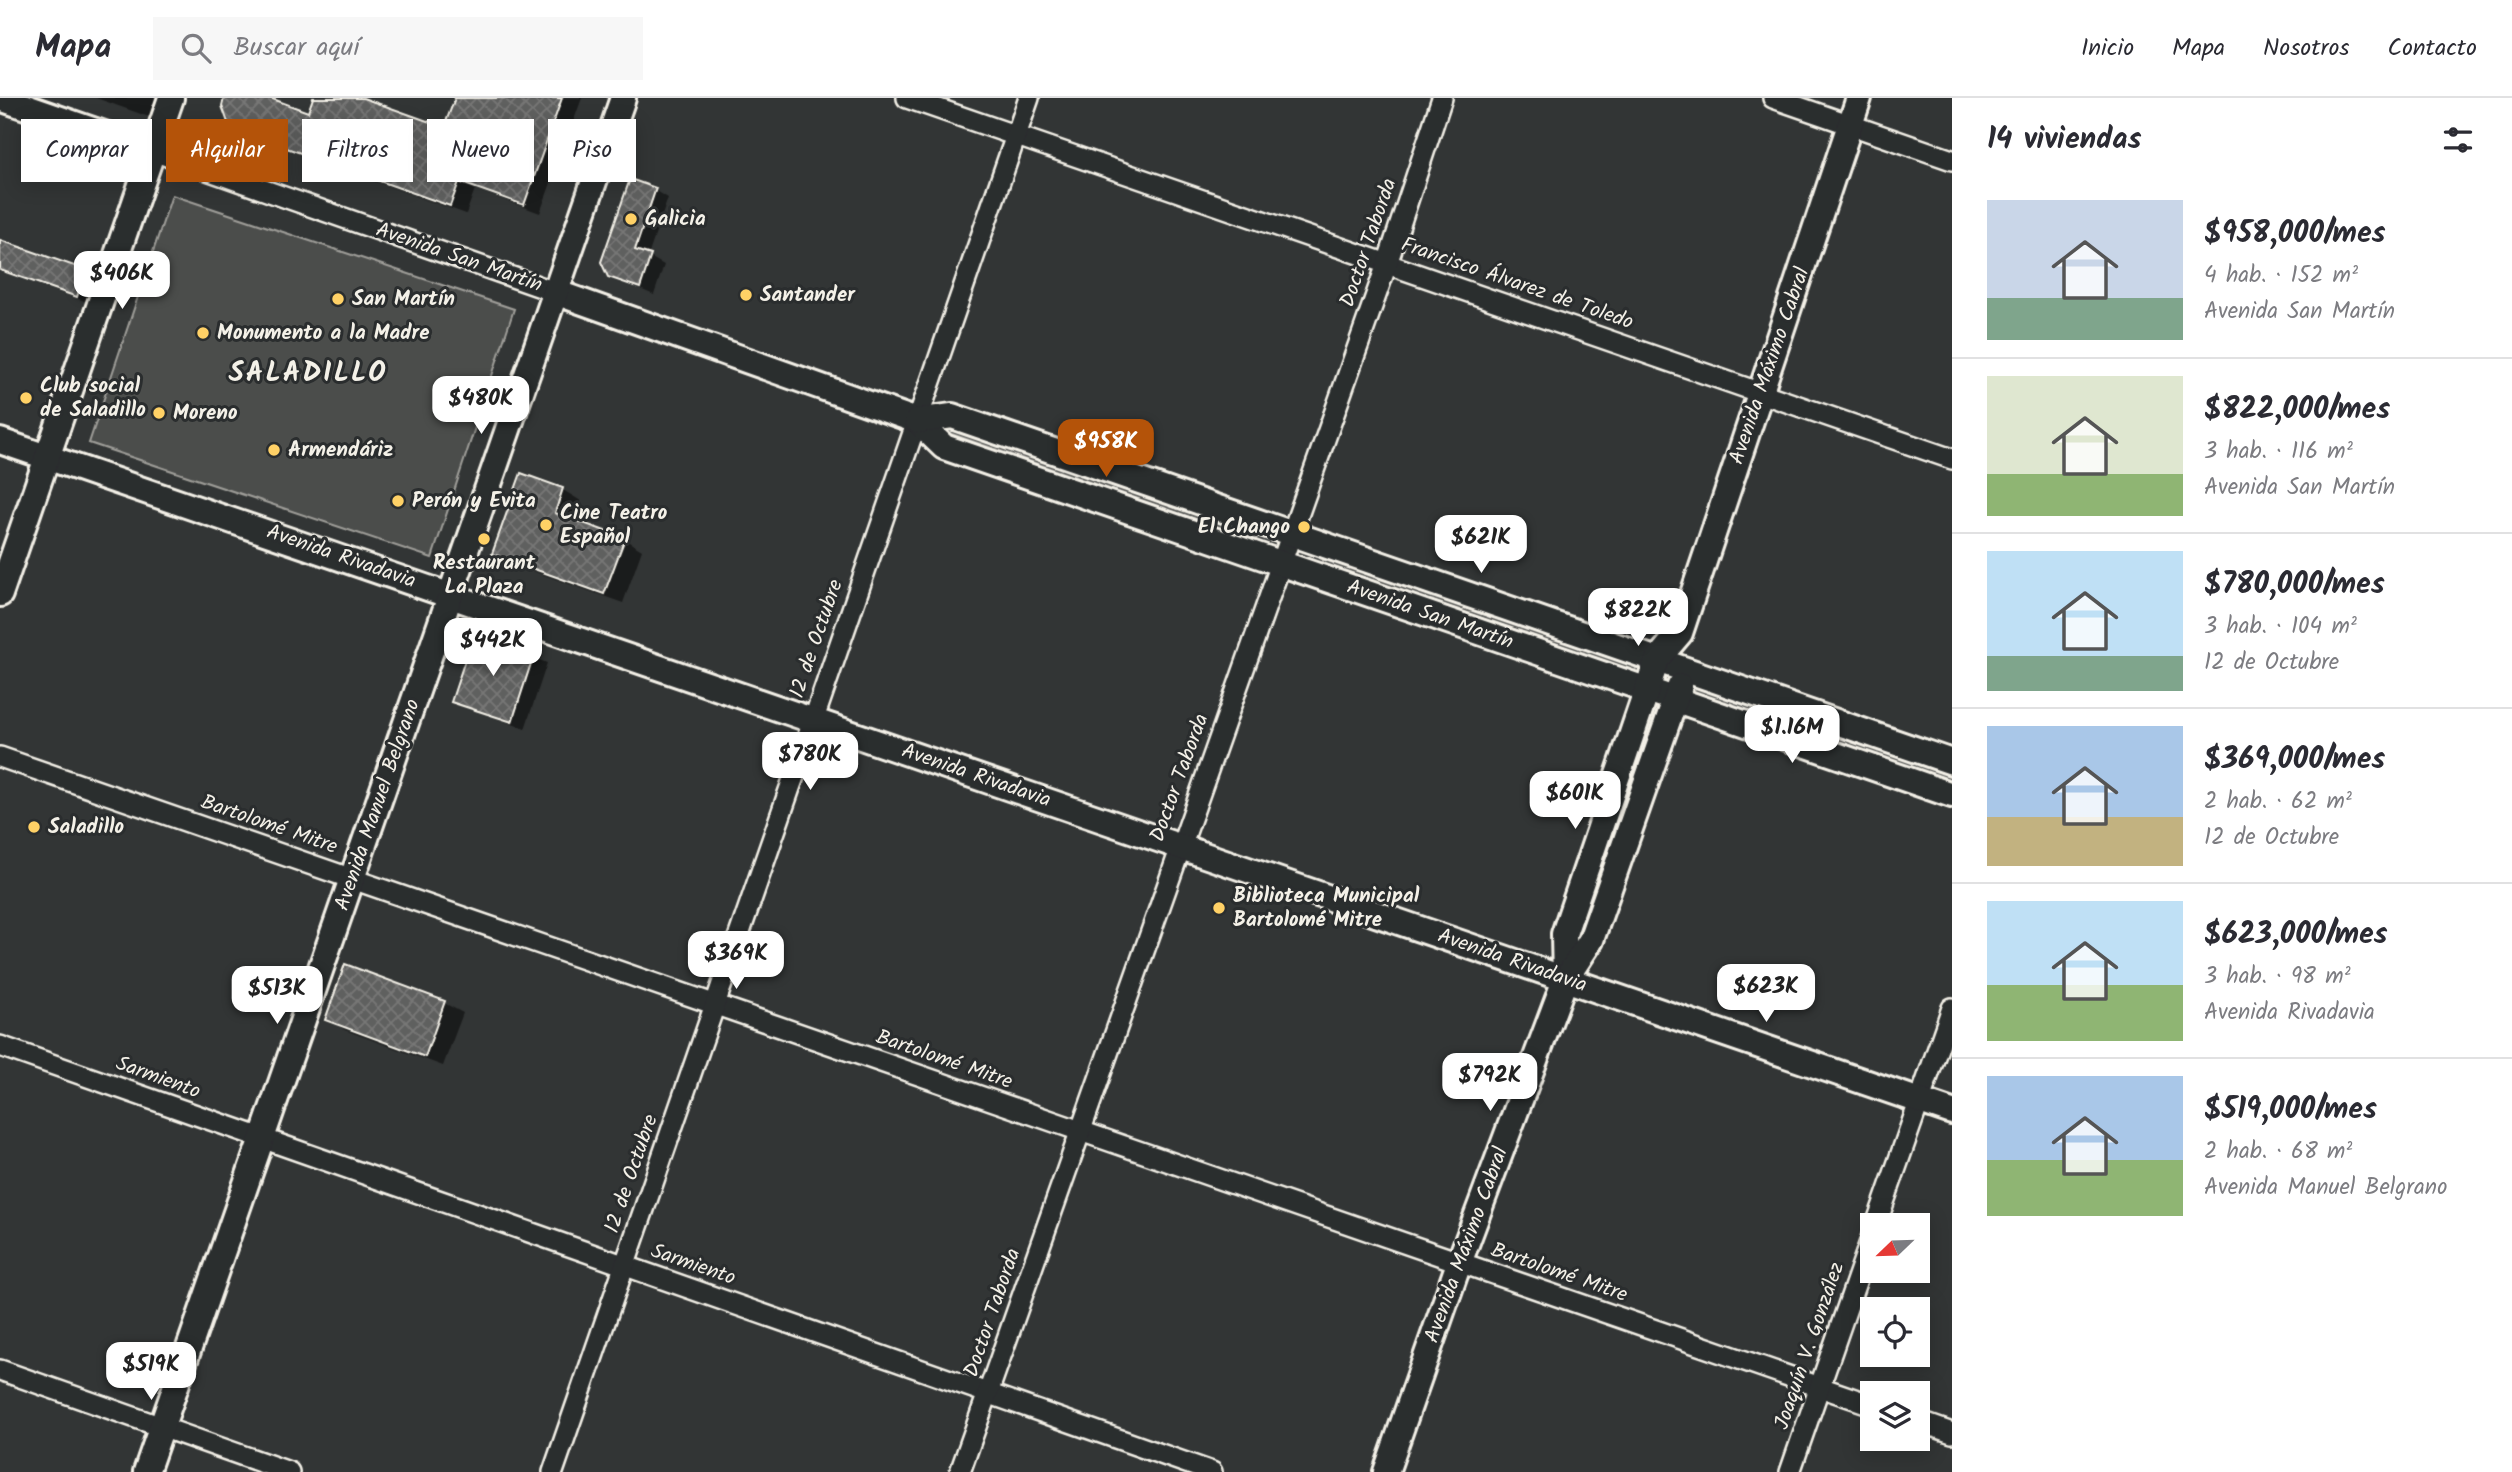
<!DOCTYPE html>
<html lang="es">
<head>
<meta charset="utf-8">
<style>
  body { margin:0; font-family:Kalam,sans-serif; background:#f7f7f7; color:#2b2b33; height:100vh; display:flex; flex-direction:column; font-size:26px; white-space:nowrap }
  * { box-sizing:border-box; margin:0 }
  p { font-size:23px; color:#7c7c81 }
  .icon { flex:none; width:38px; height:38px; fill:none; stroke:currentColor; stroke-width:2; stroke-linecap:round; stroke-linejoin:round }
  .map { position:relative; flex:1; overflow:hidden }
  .drawer { display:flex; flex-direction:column; background:#fff; width:560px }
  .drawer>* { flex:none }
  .top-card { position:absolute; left:21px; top:21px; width:665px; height:63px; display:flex; gap:14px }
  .needle { width:46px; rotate:247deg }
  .buttons { position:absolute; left:1860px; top:1115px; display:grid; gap:14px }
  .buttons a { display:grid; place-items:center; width:70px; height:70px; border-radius:0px; background:#fff; box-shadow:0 4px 18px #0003; font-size:35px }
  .price { position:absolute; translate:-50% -60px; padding:0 16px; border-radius:14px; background:#fff; color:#222; font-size:23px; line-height:46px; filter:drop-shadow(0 2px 4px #0008) }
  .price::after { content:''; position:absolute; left:50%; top:42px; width:21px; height:16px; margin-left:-10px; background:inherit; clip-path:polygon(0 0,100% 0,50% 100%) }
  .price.selected { background:#b45309; color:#fff }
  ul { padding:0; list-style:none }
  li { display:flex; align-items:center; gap:21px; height:175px; padding:0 35px }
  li+li { border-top:2px solid #e1e1e2 }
  li span { display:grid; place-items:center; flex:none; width:196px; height:140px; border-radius:0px; color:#555 }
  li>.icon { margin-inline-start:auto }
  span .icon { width:84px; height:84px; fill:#fffc; stroke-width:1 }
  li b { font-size:30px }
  h2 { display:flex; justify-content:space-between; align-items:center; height:84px; padding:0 35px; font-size:30px }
  .pill { padding:0 24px; border-radius:0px; background:#fff; box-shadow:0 4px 18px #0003; font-size:24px; line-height:63px }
  .pill.selected { background:#b45309; color:#fff }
  header { display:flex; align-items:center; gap:42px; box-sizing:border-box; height:98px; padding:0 35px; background:#fff; border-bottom:2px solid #e1e1e2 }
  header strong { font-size:33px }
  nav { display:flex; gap:38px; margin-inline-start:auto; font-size:24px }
  .search { width:490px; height:63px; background:#f7f7f7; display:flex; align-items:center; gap:18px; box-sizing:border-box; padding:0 24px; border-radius:0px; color:#7c7c81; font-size:26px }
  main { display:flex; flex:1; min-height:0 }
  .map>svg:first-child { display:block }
</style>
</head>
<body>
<header>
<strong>Mapa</strong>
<div class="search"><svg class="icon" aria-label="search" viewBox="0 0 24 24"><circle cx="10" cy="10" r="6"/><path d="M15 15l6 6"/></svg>Buscar aquí</div>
<nav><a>Inicio</a><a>Mapa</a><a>Nosotros</a><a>Contacto</a></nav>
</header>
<main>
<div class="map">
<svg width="1952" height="1374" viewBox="0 0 1952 1374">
  <defs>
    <pattern id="grass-tufts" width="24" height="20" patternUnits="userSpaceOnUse" patternTransform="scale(1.75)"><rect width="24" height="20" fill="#4b4d4c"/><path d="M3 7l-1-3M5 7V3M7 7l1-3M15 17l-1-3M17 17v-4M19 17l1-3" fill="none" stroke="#666766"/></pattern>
    <pattern id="building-cross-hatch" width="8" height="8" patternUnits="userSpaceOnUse" patternTransform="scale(1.75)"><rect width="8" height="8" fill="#5f605f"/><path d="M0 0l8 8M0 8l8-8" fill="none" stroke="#777776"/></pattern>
  </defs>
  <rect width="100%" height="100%" fill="#323535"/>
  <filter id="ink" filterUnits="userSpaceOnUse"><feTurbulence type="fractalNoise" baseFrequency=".0143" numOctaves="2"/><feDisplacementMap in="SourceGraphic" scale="14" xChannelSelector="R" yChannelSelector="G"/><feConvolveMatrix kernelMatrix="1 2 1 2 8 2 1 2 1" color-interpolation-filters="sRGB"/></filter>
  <g filter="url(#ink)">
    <g fill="url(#grass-tufts)" stroke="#a09f9a" stroke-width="2">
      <polygon points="945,328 1258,436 1256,442 943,333"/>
      <polygon points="1324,459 1637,568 1635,573 1322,465"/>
      <polygon points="1693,588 1952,678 1952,684 1691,594"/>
      <polygon points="1651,618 1656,620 1582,833 1578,831"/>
    </g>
    <polygon fill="#4b4d4c" stroke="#a09f9a" stroke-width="2" points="172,97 514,211 432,460 89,345"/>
    <g fill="#0007">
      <polygon points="96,0 170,0 152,20"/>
      <polygon points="226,0 269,0 309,16 315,0 358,0 446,31 456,0 582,0 540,115 475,91 466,116 249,38 232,29"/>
      <polygon points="655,92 668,100 648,158 664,167 654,197 609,178"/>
      <polygon points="0,144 98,182 90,205 0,173"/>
      <polygon points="522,378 563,392 581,403 574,423 624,441 642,452 623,505 513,466 495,456"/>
      <polygon points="475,537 547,565 525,631 453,603"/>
      <polygon points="444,905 463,915 443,968 345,932 327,921"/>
    </g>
    <g fill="url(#building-cross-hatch)" stroke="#f4f1e8" stroke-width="2">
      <polygon points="224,0 270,0 308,14 313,0 363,0 444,29 455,0 562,0 524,107 459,84 450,108 230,30 222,8"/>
      <polygon points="630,81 656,90 635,152 651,157 640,190 608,179 601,164"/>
      <polygon points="0,142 86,172 77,199 0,172"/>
      <polygon points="521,375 563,390 555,415 625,440 604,496 492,456"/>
      <polygon points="474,535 534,556 512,624 451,604"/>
      <polygon points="345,866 445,903 425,959 325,922"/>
    </g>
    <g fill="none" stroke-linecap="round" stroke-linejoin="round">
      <defs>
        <g id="minor">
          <polyline points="907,0 1952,361"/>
          <polyline points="1773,0 1952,62"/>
          <polyline points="153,53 555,194"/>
          <polyline points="0,659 1872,1307"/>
          <polyline points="0,948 1212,1374"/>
          <polyline points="1876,1127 1952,910"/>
          <polyline points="0,1272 289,1374"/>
          <polyline points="1918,1323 1952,1335"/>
          <polyline points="553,1374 1029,0"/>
          <polyline points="960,1374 1387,166 1442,0"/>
          <polyline points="1790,1374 1872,1138"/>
        </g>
        <g id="major">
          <polyline points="0,0 153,53"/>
          <polyline points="555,194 917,323 944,349 1952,697"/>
          <polyline points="917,323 952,318 1952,664"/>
          <polyline points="0,343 1952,1014"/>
          <polyline points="0,496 171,0"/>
          <polyline points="1565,882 1564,836 1657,562 1680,535 1859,0"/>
          <polyline points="146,1374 623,0"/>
          <polyline points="1386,1374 1459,1165 1565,882 1591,842 1680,588"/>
        </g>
      </defs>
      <use href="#minor" stroke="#f4f1e8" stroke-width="24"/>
      <use href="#major" stroke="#f4f1e8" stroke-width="30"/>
      <use href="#minor" stroke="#2a2d2e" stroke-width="19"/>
      <use href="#major" stroke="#2a2d2e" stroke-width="24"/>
    </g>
  </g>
  <g fill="#ffd166" stroke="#2a2d2e" stroke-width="2.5">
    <circle cx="631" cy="121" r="7"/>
    <circle cx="746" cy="197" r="7"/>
    <circle cx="338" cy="201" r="7"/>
    <circle cx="203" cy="235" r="7"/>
    <circle cx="26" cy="300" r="7"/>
    <circle cx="159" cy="315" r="7"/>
    <circle cx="274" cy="352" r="7"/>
    <circle cx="398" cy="403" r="7"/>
    <circle cx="546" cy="427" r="7"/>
    <circle cx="1304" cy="429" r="7"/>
    <circle cx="484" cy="441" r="7"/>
    <circle cx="34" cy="729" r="7"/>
    <circle cx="1219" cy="810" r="7"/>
  </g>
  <g text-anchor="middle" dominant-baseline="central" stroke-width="6" stroke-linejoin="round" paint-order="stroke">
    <g font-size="21" font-weight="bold" fill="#f4f1e8" stroke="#2a2d2e" text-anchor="start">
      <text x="645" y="121">Galicia</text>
      <text x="760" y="197">Santander</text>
      <text x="352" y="201">San Martín</text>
      <text x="217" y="235">Monumento a la Madre</text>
      <text x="40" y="288">Club social<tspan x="40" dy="24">de Saladillo</tspan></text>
      <text x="173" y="315">Moreno</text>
      <text x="288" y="352">Armendáriz</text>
      <text x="412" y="403">Perón y Evita</text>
      <text x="560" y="415">Cine Teatro<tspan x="560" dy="24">Español</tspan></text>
      <text x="1290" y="429" text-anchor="end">El Chango</text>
      <text x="484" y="465" text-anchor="middle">Restaurant<tspan x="484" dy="24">La Plaza</tspan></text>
      <text x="48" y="729">Saladillo</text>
      <text x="1233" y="798">Biblioteca Municipal<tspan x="1233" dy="24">Bartolomé Mitre</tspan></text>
    </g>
    <g font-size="21" fill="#f4f1e8" stroke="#2a2d2e">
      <text transform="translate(1369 145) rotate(-71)">Doctor Taborda</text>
      <text transform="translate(459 160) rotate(19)">Avenida San Martín</text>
      <text transform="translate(1517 186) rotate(19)">Francisco Álvarez de Toledo</text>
      <text transform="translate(1770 268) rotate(-71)">Avenida Máximo Cabral</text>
      <text transform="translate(341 459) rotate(19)">Avenida Rivadavia</text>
      <text transform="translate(1430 517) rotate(19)">Avenida San Martín</text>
      <text transform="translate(817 541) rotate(-71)">12 de Octubre</text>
      <text transform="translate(976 678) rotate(19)">Avenida Rivadavia</text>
      <text transform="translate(1180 680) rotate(-70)">Doctor Taborda</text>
      <text transform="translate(378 707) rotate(-71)">Avenida Manuel Belgrano</text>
      <text transform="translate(269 727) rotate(19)">Bartolomé Mitre</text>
      <text transform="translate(1512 863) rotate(19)">Avenida Rivadavia</text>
      <text transform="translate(944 962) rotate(19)">Bartolomé Mitre</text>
      <text transform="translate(158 980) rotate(20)">Sarmiento</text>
      <text transform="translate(632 1076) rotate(-71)">12 de Octubre</text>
      <text transform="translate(1467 1147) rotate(-70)">Avenida Máximo Cabral</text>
      <text transform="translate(693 1167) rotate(19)">Sarmiento</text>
      <text transform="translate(1559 1175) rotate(19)">Bartolomé Mitre</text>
      <text transform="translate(993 1215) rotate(-71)">Doctor Taborda</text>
      <text transform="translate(1810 1248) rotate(-71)">Joaquín V. González</text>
    </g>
    <g font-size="28" font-weight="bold" letter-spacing="2" fill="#f4f1e8" stroke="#2a2d2e">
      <text x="308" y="275">SALADILLO</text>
    </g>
  </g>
</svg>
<div class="buttons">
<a><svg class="needle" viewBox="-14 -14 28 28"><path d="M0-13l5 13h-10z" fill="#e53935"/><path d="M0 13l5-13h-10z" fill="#7c7c81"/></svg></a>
<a><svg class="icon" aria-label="locate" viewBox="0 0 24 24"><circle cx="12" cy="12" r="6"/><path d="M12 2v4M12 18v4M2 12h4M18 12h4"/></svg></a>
<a><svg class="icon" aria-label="layers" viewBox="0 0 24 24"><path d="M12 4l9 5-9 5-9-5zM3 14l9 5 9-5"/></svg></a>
</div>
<b class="price" style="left:122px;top:213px">$406K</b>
<b class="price" style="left:481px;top:338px">$480K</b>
<b class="price selected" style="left:1106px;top:381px">$958K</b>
<b class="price" style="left:1481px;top:477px">$621K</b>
<b class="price" style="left:1638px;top:550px">$822K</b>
<b class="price" style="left:493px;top:580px">$442K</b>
<b class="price" style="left:1792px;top:667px">$1.16M</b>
<b class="price" style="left:810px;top:694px">$780K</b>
<b class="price" style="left:1575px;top:733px">$601K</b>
<b class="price" style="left:736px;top:893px">$369K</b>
<b class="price" style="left:1766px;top:926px">$623K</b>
<b class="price" style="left:277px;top:928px">$513K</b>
<b class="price" style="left:1490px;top:1015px">$792K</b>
<b class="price" style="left:151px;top:1304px">$519K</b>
<div class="top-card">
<a class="pill">Comprar</a>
<a class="pill selected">Alquilar</a>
<a class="pill">Filtros</a>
<a class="pill">Nuevo</a>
<a class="pill">Piso</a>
</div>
</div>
<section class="drawer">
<h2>14 viviendas<svg class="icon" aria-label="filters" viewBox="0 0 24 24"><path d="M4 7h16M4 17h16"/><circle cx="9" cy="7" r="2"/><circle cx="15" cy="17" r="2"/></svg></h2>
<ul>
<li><span style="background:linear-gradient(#c9d6e8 70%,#7fa58c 0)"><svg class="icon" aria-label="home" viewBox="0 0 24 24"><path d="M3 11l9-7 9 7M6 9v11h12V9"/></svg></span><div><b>$958,000/mes</b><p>4 hab. · 152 m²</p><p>Avenida San Martín</p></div></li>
<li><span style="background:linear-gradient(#dfe7d0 70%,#8fb573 0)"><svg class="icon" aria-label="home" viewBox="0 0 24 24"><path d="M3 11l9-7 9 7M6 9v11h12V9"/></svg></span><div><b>$822,000/mes</b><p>3 hab. · 116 m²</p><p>Avenida San Martín</p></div></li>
<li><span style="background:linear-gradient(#bfe0f5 75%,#7fa58c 0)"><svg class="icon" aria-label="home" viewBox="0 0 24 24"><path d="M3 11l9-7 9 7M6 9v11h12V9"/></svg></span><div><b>$780,000/mes</b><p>3 hab. · 104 m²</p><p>12 de Octubre</p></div></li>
<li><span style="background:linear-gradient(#a9c7e8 65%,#c2b280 0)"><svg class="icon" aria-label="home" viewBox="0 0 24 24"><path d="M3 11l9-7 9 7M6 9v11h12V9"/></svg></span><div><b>$369,000/mes</b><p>2 hab. · 62 m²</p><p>12 de Octubre</p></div></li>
<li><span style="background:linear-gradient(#bfe0f5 60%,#8fb573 0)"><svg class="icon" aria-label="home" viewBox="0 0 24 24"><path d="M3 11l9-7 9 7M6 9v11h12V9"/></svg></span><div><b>$623,000/mes</b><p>3 hab. · 98 m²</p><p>Avenida Rivadavia</p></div></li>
<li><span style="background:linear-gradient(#a9c7e8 60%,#8fb573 0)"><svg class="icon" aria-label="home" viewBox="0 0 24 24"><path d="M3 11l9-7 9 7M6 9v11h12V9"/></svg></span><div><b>$519,000/mes</b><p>2 hab. · 68 m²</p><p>Avenida Manuel Belgrano</p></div></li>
</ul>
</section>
</main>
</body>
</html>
